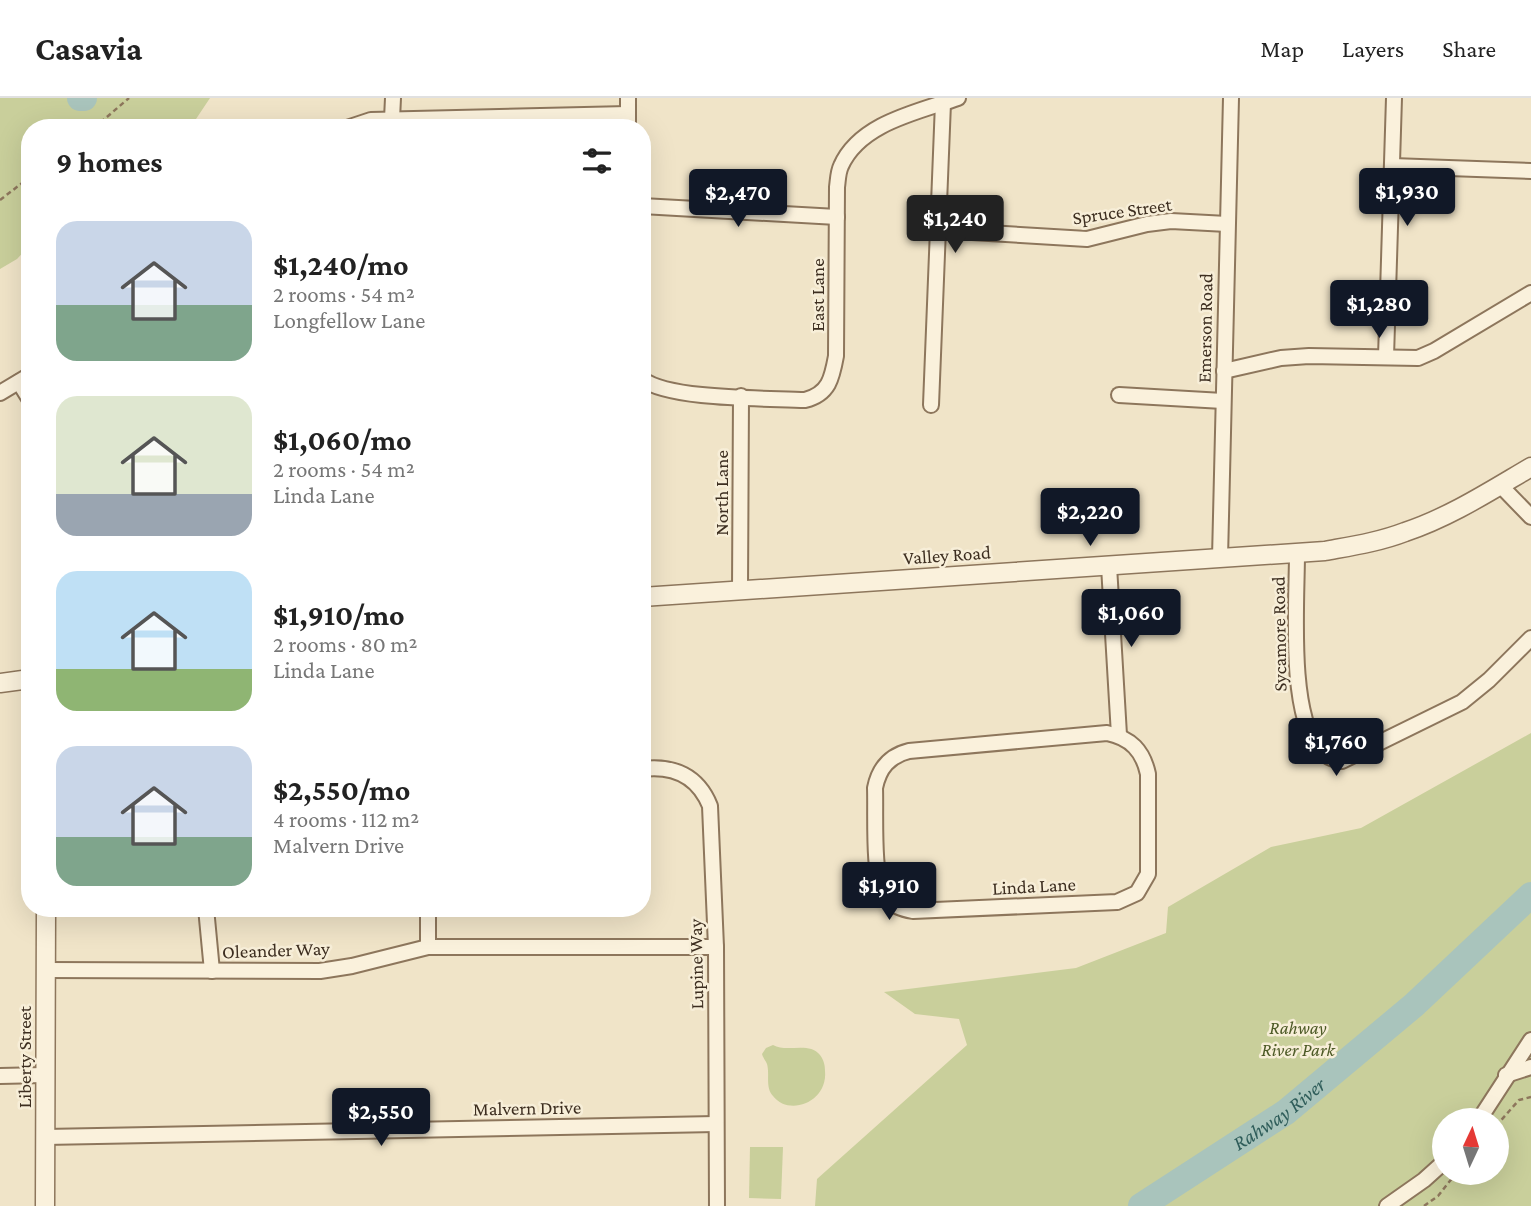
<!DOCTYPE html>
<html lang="en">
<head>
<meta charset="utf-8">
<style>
  body { margin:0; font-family:"Crimson Pro",serif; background:#f2f2f2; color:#222; height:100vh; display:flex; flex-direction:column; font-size:26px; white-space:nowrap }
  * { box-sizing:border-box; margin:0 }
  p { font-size:23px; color:#767676 }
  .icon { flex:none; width:38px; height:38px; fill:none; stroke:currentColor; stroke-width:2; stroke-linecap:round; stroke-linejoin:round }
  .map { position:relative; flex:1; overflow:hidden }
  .drawer { position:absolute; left:21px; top:21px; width:630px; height:798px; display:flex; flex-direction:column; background:#fff; border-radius:28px; box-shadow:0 7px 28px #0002 }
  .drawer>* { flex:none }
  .needle { width:46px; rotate:4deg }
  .buttons { position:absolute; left:1432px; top:1010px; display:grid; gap:14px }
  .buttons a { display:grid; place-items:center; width:77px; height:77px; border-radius:50%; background:#fff; box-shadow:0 7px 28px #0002; font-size:35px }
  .price { position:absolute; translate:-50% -60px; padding:0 16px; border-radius:7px; background:#111827; color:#fff; font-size:23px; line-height:46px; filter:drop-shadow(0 2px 4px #0008) }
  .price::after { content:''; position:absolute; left:50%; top:42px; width:21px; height:16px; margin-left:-10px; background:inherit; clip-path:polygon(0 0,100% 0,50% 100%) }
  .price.active { background:#222; color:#fff }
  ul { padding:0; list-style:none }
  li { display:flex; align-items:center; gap:21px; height:175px; padding:0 35px }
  li span { display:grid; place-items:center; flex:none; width:196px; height:140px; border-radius:21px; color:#555 }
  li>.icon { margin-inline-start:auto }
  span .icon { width:84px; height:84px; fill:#fffc; stroke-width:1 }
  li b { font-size:30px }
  h2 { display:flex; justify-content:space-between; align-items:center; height:84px; padding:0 35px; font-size:30px }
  header { display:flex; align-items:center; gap:42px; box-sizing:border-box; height:98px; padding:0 35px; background:#fff; border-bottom:2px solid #e0e0e0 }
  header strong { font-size:33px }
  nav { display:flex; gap:38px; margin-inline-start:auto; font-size:24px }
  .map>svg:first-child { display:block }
</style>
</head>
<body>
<header>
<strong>Casavia</strong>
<nav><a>Map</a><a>Layers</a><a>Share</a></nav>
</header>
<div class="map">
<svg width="1531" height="1108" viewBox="0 0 1531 1108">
  <rect width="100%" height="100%" fill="#f0e4c8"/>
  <g fill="#c9cf9b" fill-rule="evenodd">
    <polygon points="0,0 210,0 190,30 30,30 30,147 17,161 0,171"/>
    <path d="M1531,635V1108H815L817,1081L967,947L959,921L915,916L884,894L1076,870L1166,835L1168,809L1271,749L1361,730ZM1444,1022H1496V1074H1444Z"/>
    <path d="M773,947C787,955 809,943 820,957C824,962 825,968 825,973C828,1004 789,1019 773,998C765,989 770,977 767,966C766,963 763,960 762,956L766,950Z"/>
    <polygon points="750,1049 783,1049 781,1101 749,1100"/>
  </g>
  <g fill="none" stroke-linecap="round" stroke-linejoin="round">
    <g stroke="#a9c4bc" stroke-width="26">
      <polyline points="80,0 84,0"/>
      <path id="s1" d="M1141,1108L1286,1014L1414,907L1531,797"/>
    </g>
    <defs>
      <g id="minor">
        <polyline points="392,21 393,0"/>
        <polyline points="347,30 371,22 628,16"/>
        <polyline points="628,30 628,0"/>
        <polyline points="1392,68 1531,73"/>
        <polyline points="642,108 837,119"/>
        <polyline points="938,132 1087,141 1147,126 1171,123 1227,126"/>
        <polyline points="1386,259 1394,0"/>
        <polyline points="1224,273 1281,260 1309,258 1418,260 1434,253 1531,195"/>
        <path d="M642,281C669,302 767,300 805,302C829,296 832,280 836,258L837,89C838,82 838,74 841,68C860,25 918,14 958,0"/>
        <polyline points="19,284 30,302"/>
        <polyline points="0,295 30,277"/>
        <polyline points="1119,297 1223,303"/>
        <polyline points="931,307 943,5"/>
        <polyline points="1500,387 1531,419"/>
        <path d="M1297,455C1297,504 1288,614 1319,651C1325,658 1334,662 1342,663L1462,604L1489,582L1531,540"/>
        <polyline points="1220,460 1231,0"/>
        <polyline points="1109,468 1119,637"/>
        <polyline points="740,492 741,298"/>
        <path d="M1107,635C1131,640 1143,653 1148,676V776L1137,795L1117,804L913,813C902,811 892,808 885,798C872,781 876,714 875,690C879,670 889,658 909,653Z"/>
        <path d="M642,671C674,667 698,678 710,708L716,849L717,1108"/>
        <polyline points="206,810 212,873"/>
        <polyline points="428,849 428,810"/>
        <polyline points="45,872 320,873 352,868 428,849 716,849"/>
        <polyline points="1506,977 1531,969"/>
        <polyline points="0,978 44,977"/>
        <polyline points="1479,1022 1531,942"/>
        <polyline points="45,1039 716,1026"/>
        <polyline points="1387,1108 1424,1082 1444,1064"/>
      </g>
      <g id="tertiary">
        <path d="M642,499L1325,453C1352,448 1379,444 1405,434C1450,419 1490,393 1531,369"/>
        <polyline points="0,585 30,581"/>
        <polyline points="45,1108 46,810"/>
      </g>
    </defs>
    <use href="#minor" stroke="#8d765c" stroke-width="18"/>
    <use href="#tertiary" stroke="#8d765c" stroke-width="21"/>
    <g stroke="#8d765c" stroke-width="2.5" stroke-dasharray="5 3.5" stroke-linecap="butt">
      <polyline points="94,30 129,0"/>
      <polyline points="0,102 30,79"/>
      <polyline points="1496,1028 1519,1002 1531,999"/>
      <polyline points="1424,1108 1438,1098 1457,1074"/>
    </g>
    <use href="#minor" stroke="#faf1dc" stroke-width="14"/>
    <use href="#tertiary" stroke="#faf1dc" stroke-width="18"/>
  </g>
  <g text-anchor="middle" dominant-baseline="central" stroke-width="5" stroke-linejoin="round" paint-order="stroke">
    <g font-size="19" fill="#3d2e20" stroke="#f7eed8">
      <text transform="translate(1122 113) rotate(-8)">Spruce Street</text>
      <text transform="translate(817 197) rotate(-90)">East Lane</text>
      <text transform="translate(1205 230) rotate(-89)">Emerson Road</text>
      <text transform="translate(721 395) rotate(-90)">North Lane</text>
      <text transform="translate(947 457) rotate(-4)">Valley Road</text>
      <text transform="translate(1279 536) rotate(-91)">Sycamore Road</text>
      <text transform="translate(1034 788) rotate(-3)">Linda Lane</text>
      <text transform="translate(276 852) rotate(-2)">Oleander Way</text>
      <text transform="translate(696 866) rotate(-91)">Lupine Way</text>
      <text transform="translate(24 959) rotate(-90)">Liberty Street</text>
      <text transform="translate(527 1010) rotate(-1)">Malvern Drive</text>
    </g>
    <g font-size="19" font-style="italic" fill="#4d5a26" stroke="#f7eed8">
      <text x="1298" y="929">Rahway<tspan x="1298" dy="22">River Park</tspan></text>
    </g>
    <g font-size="21" font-style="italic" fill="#2f5d5a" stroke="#f7eed8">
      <text stroke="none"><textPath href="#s1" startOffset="166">Rahway River</textPath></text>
    </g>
  </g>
</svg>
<div class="buttons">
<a><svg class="needle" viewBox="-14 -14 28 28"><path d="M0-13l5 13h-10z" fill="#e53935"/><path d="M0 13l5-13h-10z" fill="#767676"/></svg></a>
</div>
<b class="price" style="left:1407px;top:130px">$1,930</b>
<b class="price" style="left:738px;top:131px">$2,470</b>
<b class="price active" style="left:955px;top:157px">$1,240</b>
<b class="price" style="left:1379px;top:242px">$1,280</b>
<b class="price" style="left:1090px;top:450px">$2,220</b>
<b class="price" style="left:1131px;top:551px">$1,060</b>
<b class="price" style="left:1336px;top:680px">$1,760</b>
<b class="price" style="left:889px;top:824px">$1,910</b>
<b class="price" style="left:381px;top:1050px">$2,550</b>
<section class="drawer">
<h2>9 homes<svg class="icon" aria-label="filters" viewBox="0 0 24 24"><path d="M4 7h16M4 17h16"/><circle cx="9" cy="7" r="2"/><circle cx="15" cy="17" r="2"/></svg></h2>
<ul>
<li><span style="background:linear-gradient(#c9d6e8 60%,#7fa58c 0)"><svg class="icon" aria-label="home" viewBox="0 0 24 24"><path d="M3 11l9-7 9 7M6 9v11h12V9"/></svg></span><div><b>$1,240/mo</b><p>2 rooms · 54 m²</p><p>Longfellow Lane</p></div></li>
<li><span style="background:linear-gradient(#dfe7d0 70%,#9aa5b1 0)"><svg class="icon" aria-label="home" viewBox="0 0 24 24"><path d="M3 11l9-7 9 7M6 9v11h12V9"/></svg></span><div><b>$1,060/mo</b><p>2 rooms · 54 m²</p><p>Linda Lane</p></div></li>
<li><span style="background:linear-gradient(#bfe0f5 70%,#8fb573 0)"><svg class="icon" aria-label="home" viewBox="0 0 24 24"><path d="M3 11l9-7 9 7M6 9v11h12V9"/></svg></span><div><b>$1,910/mo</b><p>2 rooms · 80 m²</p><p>Linda Lane</p></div></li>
<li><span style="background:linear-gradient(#c9d6e8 65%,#7fa58c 0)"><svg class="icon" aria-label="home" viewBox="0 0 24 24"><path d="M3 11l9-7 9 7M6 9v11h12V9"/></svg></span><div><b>$2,550/mo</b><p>4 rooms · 112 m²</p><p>Malvern Drive</p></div></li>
</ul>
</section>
</div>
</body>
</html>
